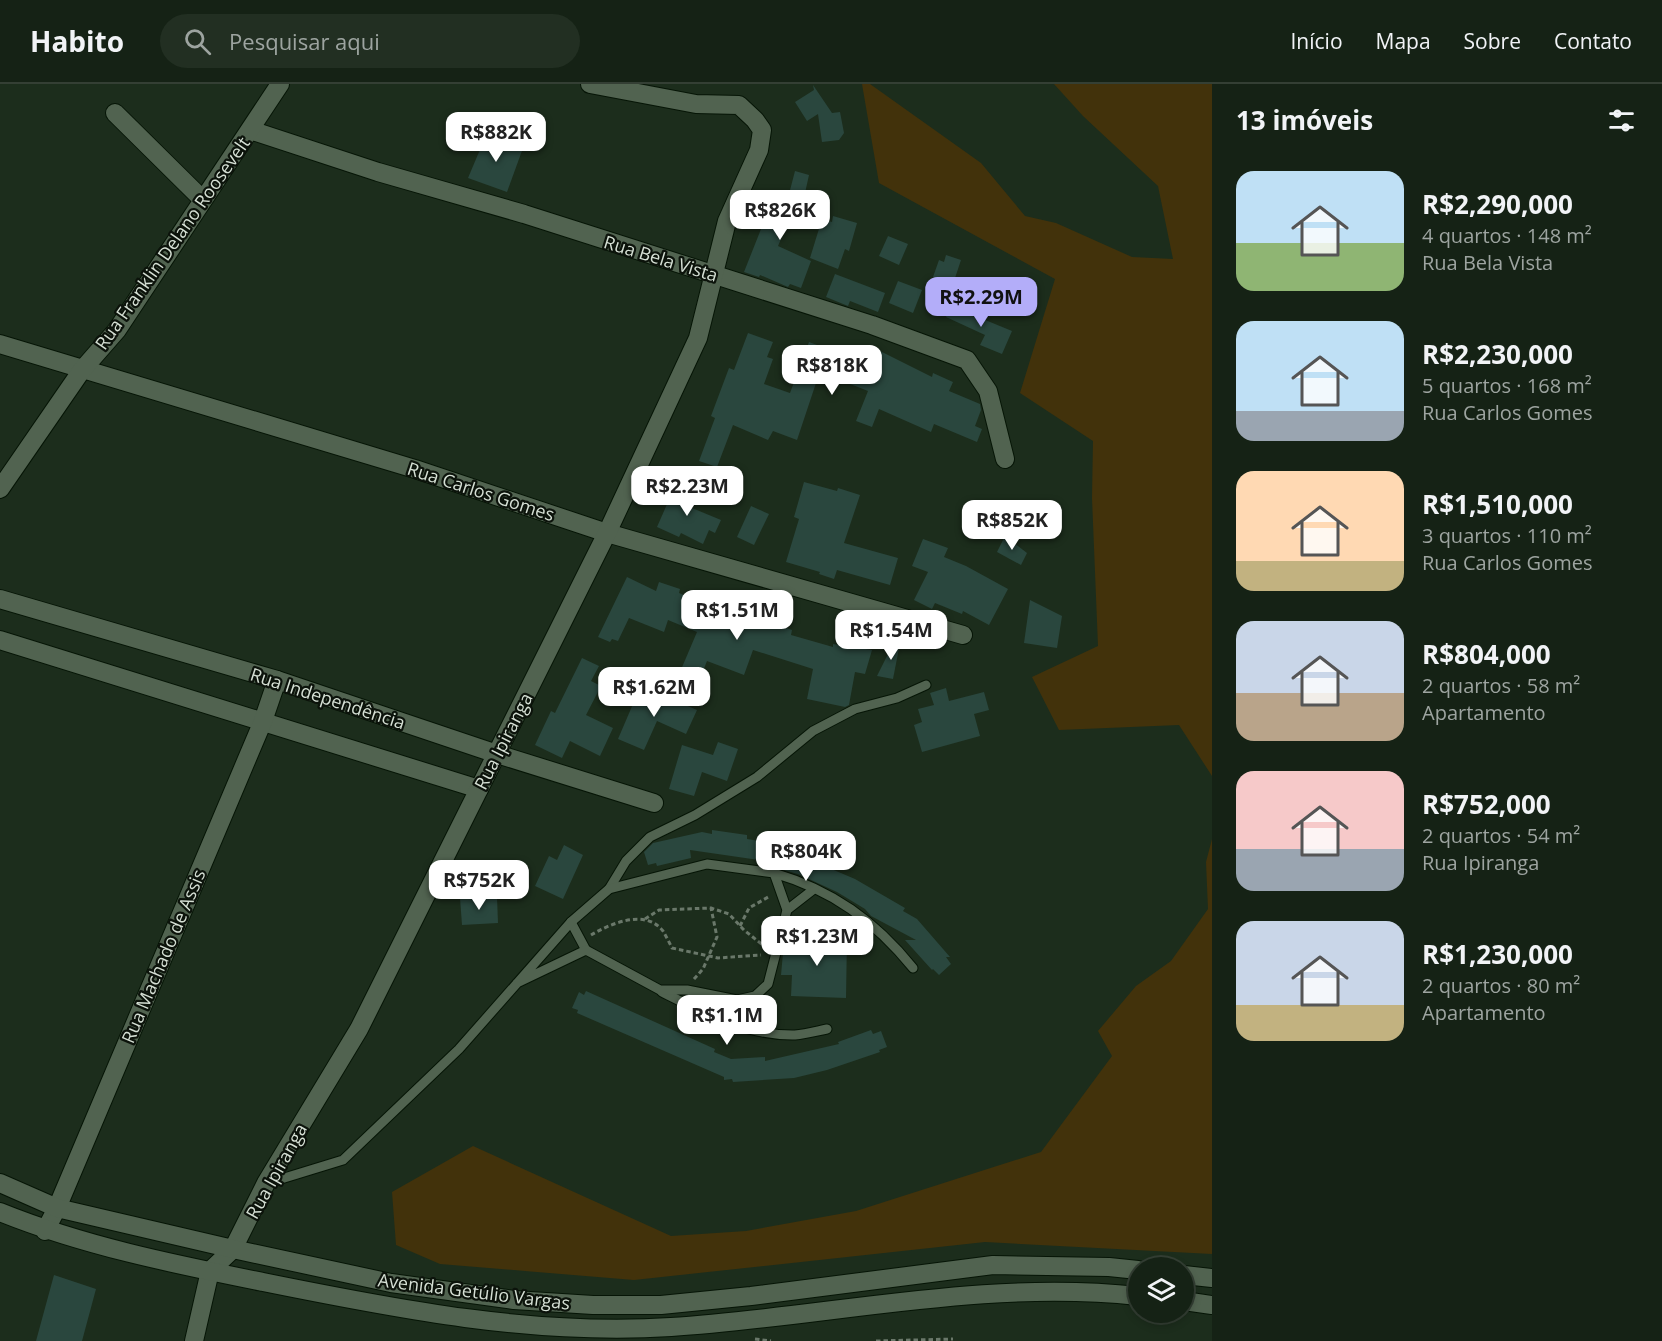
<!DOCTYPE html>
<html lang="pt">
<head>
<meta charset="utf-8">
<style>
  body { margin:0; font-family:"Open Sans",sans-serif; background:#222f22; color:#f1f3f6; height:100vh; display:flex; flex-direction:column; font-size:22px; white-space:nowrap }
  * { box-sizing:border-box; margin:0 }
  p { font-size:20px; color:#9da4a0 }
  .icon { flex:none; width:33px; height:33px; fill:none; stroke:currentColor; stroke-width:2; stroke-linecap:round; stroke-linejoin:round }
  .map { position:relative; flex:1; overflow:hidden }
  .sheet { display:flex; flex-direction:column; background:#152215; width:450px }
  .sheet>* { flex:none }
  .controls { position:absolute; left:1128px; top:1173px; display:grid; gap:12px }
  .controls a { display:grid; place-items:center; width:66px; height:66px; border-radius:50%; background:#152215; box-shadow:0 3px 9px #0003,0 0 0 2px #343f34; font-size:30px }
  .price { position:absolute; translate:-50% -51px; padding:0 14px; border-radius:12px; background:#fff; color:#222; font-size:20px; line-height:39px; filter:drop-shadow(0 2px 3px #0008) }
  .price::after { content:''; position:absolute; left:50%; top:36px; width:18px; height:14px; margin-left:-9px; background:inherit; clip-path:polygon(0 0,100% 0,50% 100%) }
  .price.current { background:#b3adf9; color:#111 }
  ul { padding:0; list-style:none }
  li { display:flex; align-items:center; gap:18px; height:150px; padding:0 24px }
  li span { display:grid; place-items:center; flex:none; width:168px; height:120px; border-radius:18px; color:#555 }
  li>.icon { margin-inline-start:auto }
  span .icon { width:72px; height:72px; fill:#fffc; stroke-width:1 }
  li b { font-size:26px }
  h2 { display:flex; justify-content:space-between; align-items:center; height:72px; padding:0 24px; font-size:26px }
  header { display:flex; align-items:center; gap:36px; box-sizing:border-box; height:84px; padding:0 30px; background:#152215; border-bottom:2px solid #343f34 }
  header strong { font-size:28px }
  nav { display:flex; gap:33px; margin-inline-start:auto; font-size:21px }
  .search { width:420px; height:54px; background:#222f22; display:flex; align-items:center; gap:15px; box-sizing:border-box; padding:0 21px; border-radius:33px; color:#9da4a0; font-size:22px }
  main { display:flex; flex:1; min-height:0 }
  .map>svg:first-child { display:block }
</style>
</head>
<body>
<header>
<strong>Habito</strong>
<div class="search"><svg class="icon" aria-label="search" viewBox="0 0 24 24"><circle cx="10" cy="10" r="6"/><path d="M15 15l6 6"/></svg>Pesquisar aqui</div>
<nav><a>Início</a><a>Mapa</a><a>Sobre</a><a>Contato</a></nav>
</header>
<main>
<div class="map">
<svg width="1212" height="1257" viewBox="0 0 1212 1257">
  <rect width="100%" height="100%" fill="#1c2d1c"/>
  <g fill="#42320b">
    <polygon points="862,0 870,0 981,79 1025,132 1056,139 1132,173 1173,175 1158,102 1083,32 1054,0 1212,0 1212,692 1179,641 1059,646 1032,593 1098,562 1092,414 1093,357 1020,309 1055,195 879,99"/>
    <polygon points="1212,755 1212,1170 985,1158 634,1196 440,1180 396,1161 392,1108 473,1062 671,1152 746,1147 856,1127 1041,1068 1112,972 1098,947 1136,902 1171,877 1208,825 1206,778"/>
  </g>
  <g fill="#2a473e">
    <polygon points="813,1 832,29 840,28 844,49 839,56 822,58 818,30 807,37 795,18 814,6"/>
    <polygon points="487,49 523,64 507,108 468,94"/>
    <polygon points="795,87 809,91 805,109 777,153 781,155 778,162 811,177 801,204 790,200 788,203 760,191 759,193 744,188 765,135 783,106 789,110"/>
    <polygon points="833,132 857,139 849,167 845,165 838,185 810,174 822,135 832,138"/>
    <polygon points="888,152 908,160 899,181 879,172"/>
    <polygon points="946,171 961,176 953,200 933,193 939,176 944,178"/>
    <polygon points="835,190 885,209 878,228 850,217 848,222 826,213"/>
    <polygon points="898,197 922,206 913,229 889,219"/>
    <polygon points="958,219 980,229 978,233 1012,247 1002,270 980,261 985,251 946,233 951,222 956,224"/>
    <polygon points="748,249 773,258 767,273 773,275 764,300 790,309 809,258 870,281 876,265 932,293 933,289 953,298 949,307 980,320 981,326 975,342 982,345 977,358 934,340 931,348 879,325 872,343 856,337 868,307 825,290 824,295 818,293 797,356 773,347 768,356 733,341 717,383 699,377 715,334 711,332 729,284 734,286"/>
    <polygon points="804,398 837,407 838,404 860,411 844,459 898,474 890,501 837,486 834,495 819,490 820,488 786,478 799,435 794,433"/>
    <polygon points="675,402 698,411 692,424 721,436 715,449 709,446 703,460 681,449 679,453 657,443"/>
    <polygon points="751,422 769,430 754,461 737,453"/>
    <polygon points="1005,452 1027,469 1021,481 997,468"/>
    <polygon points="923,455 948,464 944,473 966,482 1008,505 989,541 963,527 962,530 935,519 932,525 914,516 928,488 912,482"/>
    <polygon points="627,493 656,507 659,498 680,505 679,509 708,521 703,531 733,544 738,531 765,541 766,537 792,546 791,551 833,563 833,560 872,566 865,590 855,588 849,621 845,623 807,615 813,585 753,566 744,591 707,577 699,597 680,588 697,548 668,536 664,548 629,534 618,557 612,555 610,558 598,553"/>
    <polygon points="1030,516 1062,532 1057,564 1024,559"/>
    <polygon points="897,552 901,554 893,595 877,592"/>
    <polygon points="582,574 599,582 591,597 601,602 586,631 613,644 600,672 570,657 562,674 535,661 551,627 555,629"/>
    <polygon points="946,604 949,617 984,608 989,626 974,630 980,652 922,668 914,641 922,638 918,625 934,621 930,609"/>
    <polygon points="639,606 669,614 697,626 686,650 657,637 644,666 618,655"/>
    <polygon points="718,658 738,665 727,697 702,688 694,712 669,705 682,661 713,671"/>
    <polygon points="712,746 747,751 747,755 772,759 804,769 803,773 855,795 905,824 903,827 917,835 950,873 946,873 951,880 939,891 933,885 932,886 905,856 916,856 871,832 865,825 837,808 798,790 764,780 765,777 690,766 691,774 657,782 656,779 648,781 644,768 653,759 702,748 712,750"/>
    <polygon points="564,761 583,771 563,815 535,802 549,772 557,776"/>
    <polygon points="497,813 498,839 462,841 460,814"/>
    <polygon points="792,853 847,854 846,914 791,912 792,891 781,891 783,869 792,869"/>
    <polygon points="586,907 715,965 714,968 731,975 765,973 765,977 839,960 838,958 871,946 873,950 881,947 887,963 879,966 880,968 827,986 794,994 733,998 732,995 724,996 724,993 577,929 578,926 572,924 579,908 584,911"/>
    <polygon points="54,1191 96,1205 82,1257 36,1257"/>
  </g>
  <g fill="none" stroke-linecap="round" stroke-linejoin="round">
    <defs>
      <g id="lane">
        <path d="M774,789C832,806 875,837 913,884"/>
        <polyline points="609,805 626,777 650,753 695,731 757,693 813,647 855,625 897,614 926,601"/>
        <polyline points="787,826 814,805"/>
        <polyline points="571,838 586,866"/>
        <path d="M662,908C704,929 747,952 795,951C806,950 817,947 827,945"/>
        <polyline points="268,1099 343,1076 459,965 571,838 609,805 707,780 774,789 787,826 768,900 755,912 737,916 687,906 660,906 586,866 517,899"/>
      </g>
      <g id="street">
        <polyline points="115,29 202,115"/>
        <polyline points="250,46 378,88 524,130 872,241 967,276 988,307 1005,375"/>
        <polyline points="0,260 415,385 607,449 963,551"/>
        <polyline points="0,405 82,286 117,246 280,0"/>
        <polyline points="0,515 277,596 497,670 654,719"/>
        <polyline points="0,556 479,705"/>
        <polyline points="45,1147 57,1124 263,637 277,596"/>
        <polyline points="194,1257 210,1187 233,1165 266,1099 359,945 607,449 698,254 727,137 759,66 762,46 755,36 739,21 696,20 590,0"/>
      </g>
      <g id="secondary">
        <polyline points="0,1099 57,1124 233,1165 391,1199 514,1216 593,1221 661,1221 751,1212 993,1181 1109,1183 1138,1186"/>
        <path d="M0,1128C84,1162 174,1180 263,1198C396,1225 534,1252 671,1243C827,1233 982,1195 1138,1212"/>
        <polyline points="1184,1191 1212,1194"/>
        <polyline points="1184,1217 1212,1221"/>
      </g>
    </defs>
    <use href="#lane" stroke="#061506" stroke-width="11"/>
    <use href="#street" stroke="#061506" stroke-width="20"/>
    <use href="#secondary" stroke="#061506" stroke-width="20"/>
    <g stroke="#6a786a" stroke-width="3" stroke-dasharray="4.5 3" stroke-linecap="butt">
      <polyline points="645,835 659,826 711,824 729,830 744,846 764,862"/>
      <polyline points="740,842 749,824 770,812"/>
      <path d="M591,851C610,840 645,824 663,847C666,852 669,858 672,864L718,874L761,871"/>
      <polyline points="694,895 703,885 717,853 711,824"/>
      <polyline points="755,1255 771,1257"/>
      <polyline points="876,1257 953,1255"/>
    </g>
    <use href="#lane" stroke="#516350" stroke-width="9"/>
    <use href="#street" stroke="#516350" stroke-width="18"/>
    <use href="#secondary" stroke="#516350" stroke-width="18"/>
  </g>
  <g text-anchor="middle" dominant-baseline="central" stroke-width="4.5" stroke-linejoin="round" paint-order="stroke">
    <g font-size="18" fill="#d5dfd4" stroke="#0c130b">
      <text transform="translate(172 159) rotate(-55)">Rua Franklin Delano Roosevelt</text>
      <text transform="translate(661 174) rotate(17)">Rua Bela Vista</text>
      <text transform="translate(481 407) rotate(18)">Rua Carlos Gomes</text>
      <text transform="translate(328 614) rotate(18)">Rua Independência</text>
      <text transform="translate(503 657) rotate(-63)">Rua Ipiranga</text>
      <text transform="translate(163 872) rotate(-67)">Rua Machado de Assis</text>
      <text transform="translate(276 1087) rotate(-61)">Rua Ipiranga</text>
      <text transform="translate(474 1207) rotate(7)">Avenida Getúlio Vargas</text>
    </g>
  </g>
</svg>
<div class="controls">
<a><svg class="icon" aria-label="layers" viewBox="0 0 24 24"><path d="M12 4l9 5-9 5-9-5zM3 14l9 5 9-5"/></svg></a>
</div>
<b class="price" style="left:496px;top:79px">R$882K</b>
<b class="price" style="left:780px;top:157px">R$826K</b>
<b class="price current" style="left:981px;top:244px">R$2.29M</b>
<b class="price" style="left:832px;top:312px">R$818K</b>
<b class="price" style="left:687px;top:433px">R$2.23M</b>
<b class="price" style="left:1012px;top:467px">R$852K</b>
<b class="price" style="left:737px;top:557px">R$1.51M</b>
<b class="price" style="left:891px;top:577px">R$1.54M</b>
<b class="price" style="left:654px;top:634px">R$1.62M</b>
<b class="price" style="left:806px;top:798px">R$804K</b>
<b class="price" style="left:479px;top:827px">R$752K</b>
<b class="price" style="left:817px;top:883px">R$1.23M</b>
<b class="price" style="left:727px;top:962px">R$1.1M</b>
</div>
<section class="sheet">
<h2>13 imóveis<svg class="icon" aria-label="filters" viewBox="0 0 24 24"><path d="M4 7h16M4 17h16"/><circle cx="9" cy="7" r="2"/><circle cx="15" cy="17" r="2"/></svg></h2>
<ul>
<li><span style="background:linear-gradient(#bfe0f5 60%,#8fb573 0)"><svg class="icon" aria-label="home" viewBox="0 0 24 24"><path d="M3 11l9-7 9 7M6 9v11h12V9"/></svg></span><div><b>R$2,290,000</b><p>4 quartos · 148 m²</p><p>Rua Bela Vista</p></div></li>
<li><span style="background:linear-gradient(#bfe0f5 75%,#9aa5b1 0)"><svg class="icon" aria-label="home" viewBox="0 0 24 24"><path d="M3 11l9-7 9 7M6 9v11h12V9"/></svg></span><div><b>R$2,230,000</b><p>5 quartos · 168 m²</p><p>Rua Carlos Gomes</p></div></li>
<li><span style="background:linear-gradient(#ffd9b3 75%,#c2b280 0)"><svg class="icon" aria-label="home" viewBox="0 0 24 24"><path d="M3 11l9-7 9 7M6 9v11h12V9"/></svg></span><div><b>R$1,510,000</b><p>3 quartos · 110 m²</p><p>Rua Carlos Gomes</p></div></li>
<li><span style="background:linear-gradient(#c9d6e8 60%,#b9a48a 0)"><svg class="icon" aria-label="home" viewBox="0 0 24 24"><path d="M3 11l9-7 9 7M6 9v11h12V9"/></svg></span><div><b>R$804,000</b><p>2 quartos · 58 m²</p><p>Apartamento</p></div></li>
<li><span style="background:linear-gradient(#f6c9c9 65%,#9aa5b1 0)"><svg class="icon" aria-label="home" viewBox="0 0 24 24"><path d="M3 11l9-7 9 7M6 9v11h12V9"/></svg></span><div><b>R$752,000</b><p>2 quartos · 54 m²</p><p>Rua Ipiranga</p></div></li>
<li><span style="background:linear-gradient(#c9d6e8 70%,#c2b280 0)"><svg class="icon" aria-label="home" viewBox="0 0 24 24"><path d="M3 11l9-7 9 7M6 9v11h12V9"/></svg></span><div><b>R$1,230,000</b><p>2 quartos · 80 m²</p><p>Apartamento</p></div></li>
</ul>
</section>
</main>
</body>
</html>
